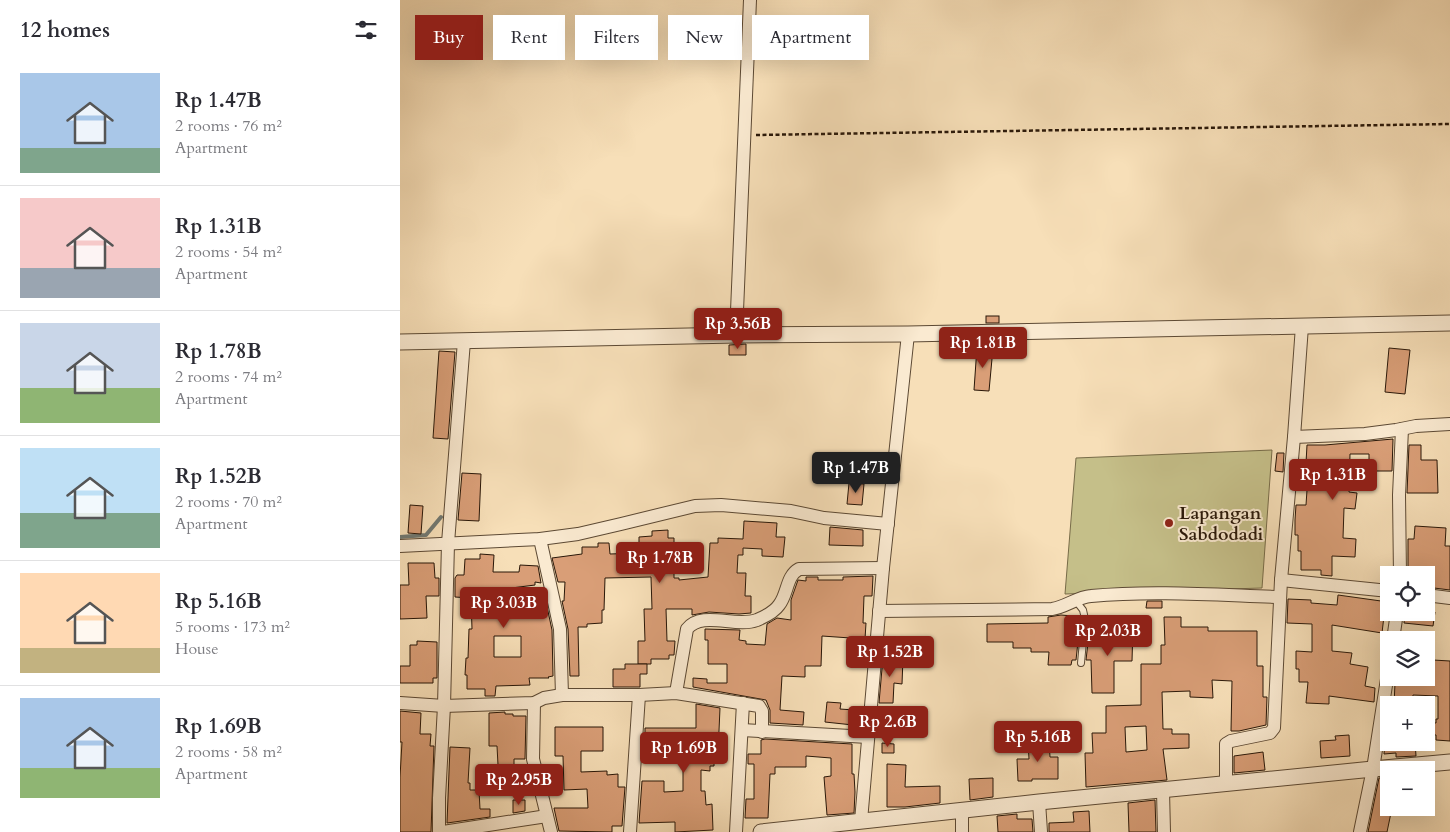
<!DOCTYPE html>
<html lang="en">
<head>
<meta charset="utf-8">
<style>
  body { margin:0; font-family:Cardo,serif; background:#f7f7f7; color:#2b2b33; height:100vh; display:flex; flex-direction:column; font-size:19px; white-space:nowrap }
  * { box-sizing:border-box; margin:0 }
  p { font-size:16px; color:#7c7c81 }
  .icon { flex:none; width:28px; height:28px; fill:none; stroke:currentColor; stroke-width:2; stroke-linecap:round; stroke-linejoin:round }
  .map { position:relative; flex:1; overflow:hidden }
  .sheet { display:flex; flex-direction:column; background:#fff; width:400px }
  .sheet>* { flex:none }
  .top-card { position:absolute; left:15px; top:15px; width:475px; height:45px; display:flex; gap:10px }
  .buttons { position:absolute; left:980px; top:566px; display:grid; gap:10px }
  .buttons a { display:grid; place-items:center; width:55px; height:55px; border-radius:0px; background:#fff; box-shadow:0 5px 20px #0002; font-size:25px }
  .price { position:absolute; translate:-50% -42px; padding:0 11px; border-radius:5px; background:#8f2418; color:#fff; font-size:16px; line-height:32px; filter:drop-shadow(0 1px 2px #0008) }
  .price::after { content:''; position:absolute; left:50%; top:30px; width:15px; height:11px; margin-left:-8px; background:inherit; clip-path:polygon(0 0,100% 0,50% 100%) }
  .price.current { background:#222; color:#fff }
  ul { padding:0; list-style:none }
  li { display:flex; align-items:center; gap:15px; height:125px; padding:0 20px }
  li+li { border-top:1px solid #e1e1e2 }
  li span { display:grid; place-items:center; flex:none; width:140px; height:100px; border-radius:0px; color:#555 }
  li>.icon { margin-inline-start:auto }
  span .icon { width:60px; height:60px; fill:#fffc; stroke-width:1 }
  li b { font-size:21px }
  h2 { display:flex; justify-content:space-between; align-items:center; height:60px; padding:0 20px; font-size:21px }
  .tag { padding:0 18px; border-radius:0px; background:#fff; box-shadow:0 5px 20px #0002; font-size:18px; line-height:45px }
  .tag.current { background:#8f2418; color:#fff }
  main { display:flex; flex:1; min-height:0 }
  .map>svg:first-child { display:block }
</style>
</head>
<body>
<main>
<section class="sheet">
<h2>12 homes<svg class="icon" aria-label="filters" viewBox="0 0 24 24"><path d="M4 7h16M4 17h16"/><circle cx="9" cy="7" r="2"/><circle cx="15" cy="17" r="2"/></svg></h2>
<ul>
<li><span style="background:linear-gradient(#a9c7e8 75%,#7fa58c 0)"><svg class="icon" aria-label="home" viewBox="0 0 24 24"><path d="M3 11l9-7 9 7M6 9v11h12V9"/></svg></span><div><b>Rp 1.47B</b><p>2 rooms · 76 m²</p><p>Apartment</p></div></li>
<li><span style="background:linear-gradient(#f6c9c9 70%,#9aa5b1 0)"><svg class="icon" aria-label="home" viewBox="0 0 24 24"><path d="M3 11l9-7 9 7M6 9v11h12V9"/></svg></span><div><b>Rp 1.31B</b><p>2 rooms · 54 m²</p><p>Apartment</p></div></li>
<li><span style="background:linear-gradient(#c9d6e8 65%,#8fb573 0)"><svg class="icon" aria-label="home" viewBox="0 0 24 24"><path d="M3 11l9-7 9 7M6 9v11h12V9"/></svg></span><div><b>Rp 1.78B</b><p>2 rooms · 74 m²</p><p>Apartment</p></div></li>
<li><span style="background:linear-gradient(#bfe0f5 65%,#7fa58c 0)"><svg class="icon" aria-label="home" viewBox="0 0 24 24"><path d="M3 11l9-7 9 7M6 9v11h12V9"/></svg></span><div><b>Rp 1.52B</b><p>2 rooms · 70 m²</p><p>Apartment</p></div></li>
<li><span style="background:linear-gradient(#ffd9b3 75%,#c2b280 0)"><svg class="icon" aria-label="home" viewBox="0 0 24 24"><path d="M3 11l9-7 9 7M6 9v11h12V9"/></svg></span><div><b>Rp 5.16B</b><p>5 rooms · 173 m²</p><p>House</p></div></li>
<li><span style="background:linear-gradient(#a9c7e8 70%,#8fb573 0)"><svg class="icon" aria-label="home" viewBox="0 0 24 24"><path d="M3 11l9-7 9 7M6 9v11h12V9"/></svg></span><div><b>Rp 1.69B</b><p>2 rooms · 58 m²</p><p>Apartment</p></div></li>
</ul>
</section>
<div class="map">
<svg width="1050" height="832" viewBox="0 0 1050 832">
  <rect width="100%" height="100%" fill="#f7dfb8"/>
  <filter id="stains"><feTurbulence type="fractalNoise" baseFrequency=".004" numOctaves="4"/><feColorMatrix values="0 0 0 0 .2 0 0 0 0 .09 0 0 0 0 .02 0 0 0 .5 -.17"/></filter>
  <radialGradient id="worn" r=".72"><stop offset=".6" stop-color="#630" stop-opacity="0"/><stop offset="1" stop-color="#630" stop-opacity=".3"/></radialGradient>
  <polygon fill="#c5bf89" stroke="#776b48" points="872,450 862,588 665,594 676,458"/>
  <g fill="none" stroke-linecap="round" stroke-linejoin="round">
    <polyline stroke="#717972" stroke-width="4" points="0,537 26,535 41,517"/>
  </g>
  <g fill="#d99e77" stroke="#291708" fill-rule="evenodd">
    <rect x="586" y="316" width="13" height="7"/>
    <polygon points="346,344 346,355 329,355 329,345"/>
    <polygon points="577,347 593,348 589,391 574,390"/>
    <polygon points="989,348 1010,350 1005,394 985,392"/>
    <polygon points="39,351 55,352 48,439 33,438"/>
    <polygon points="993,439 992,471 969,471 969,454 950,454 949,492 957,493 955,509 944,508 943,538 956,539 955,557 932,556 932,576 921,575 921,570 901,570 901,551 898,551 898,535 895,535 895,520 896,505 906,505 907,490 909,490 910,463 906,463 907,445 925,445"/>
    <polygon points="1009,445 1021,445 1021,460 1037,460 1038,493 1007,493"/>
    <polygon points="877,453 884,453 883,472 875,471"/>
    <polygon points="62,473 81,474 79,521 58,520"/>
    <polygon points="449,483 464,484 462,505 447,504"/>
    <polygon points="10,505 23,506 21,534 8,533"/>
    <polygon points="344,521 377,523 376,537 385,537 383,557 362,556 362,549 343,548 343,555 338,555 337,573 346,573 345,596 351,596 351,613 339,614 309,612 292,615 292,609 266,609 267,641 275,641 274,655 269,655 269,659 251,659 251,664 238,664 238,641 245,641 244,609 252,609 251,577 205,578 204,610 202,610 202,623 187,624 187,627 178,627 179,676 170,676 168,629 162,601 164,601 165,582 158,582 152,558 182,554 182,547 198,547 198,543 209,543 210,554 239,553 239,537 252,536 252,531 268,530 268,538 274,538 274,578 279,578 279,580 308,577 310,543 318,543 318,538 343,539"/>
    <polygon points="1015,526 1046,528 1045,546 1050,546 1050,590 1026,587 1026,575 1010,575 1011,571 1008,571 1008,539 1014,539"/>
    <polygon points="430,527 463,530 463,546 429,545"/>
    <path d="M80,554L94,555L93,572H119L120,565L138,566L141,583L135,582V585L88,591L89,603L146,602L152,630L153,676L148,677L149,678H129L130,685L96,686L95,696H85V689H67V675H65L66,658H68L69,629H72L71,598L55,597V578L57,575H64L65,559H80ZM94,636H121V657H94Z"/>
    <polygon points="8,563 34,563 35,578 39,578 39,596 26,596 27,618 0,619 0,585 9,585"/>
    <polygon points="473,576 472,596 464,596 463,623 466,623 465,639 422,636 421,666 405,666 405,677 382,676 380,710 404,712 403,725 370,723 370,710 366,700 293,687 293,678 307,679 307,683 327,683 327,664 308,664 308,640 305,640 305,629 340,630 339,640 346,641 346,644 365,645 367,624 377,618 391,620 391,600 398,580 406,581 406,577 418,577 418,580 443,580 443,577"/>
    <polygon points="938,595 981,601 981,604 989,605 988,616 984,616 982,633 932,625 932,651 952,653 950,664 968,667 965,686 975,688 974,702 929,696 929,704 906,703 908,682 899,682 899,669 896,669 896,651 912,652 912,624 887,623 888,599 911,600 911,603 937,605"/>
    <polygon points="747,601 762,601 762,608 746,608"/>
    <polygon points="1005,612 1035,612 1033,626 1004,623"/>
    <polygon points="661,615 673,616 673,623 680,623 676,660 672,660 671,665 648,665 649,652 631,652 631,648 613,648 613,642 587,642 587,624 648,623 648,617"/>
    <path d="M764,617H781V627H808V631H857V666H863V697H867L866,725L839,731H831L832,681L812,680L813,698L790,697V691L762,692L763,729H772V734H789V748L763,749L767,780L686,787L685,753H693L692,733H706V706L741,705V664H761V645H765ZM746,726L747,750L726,752L725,727Z"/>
    <polygon points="717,625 733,626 732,661 714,661 714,693 692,693 691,660 686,660 689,634 717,635"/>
    <polygon points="17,641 37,642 37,678 33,678 33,683 0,683 0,666 10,666 10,645 17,645"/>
    <polygon points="483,657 503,658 502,684 494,683 493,703 479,703"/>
    <polygon points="1033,660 1050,661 1050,741 1036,740 1036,735 1026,734 1026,722 1036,723 1036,719 1038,719 1038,696 1013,695 1012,705 994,705 995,683 1016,684 1016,680 1019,681 1019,678 1033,677"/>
    <polygon points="225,664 247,664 247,674 240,674 240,687 213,687 213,669 225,669"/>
    <polygon points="427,702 441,703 440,709 454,710 453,725 425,722"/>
    <polygon points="296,704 320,708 318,753 323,753 323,763 314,762 314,766 310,766 310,771 301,770 301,791 305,791 306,805 312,804 313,830 275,832 275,822 239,823 242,781 264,781 264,792 283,791 283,754 274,754 275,749 252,749 252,743 245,743 245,728 296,728"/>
    <polygon points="0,711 21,713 20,734 31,734 30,746 34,746 31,832 0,832 0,777 2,742 0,742"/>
    <polygon points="105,712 105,714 113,714 113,716 126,716 125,759 114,759 114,765 98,765 97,746 89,746 89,713"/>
    <polygon points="155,727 203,727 203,751 181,751 181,772 207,771 207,775 218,774 218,787 225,787 222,826 212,826 212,832 159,831 154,808 188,808 187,789 164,790 163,756 155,756"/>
    <polygon points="949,735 950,756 921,758 920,741 936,740 935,736"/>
    <polygon points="365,739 452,744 452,774 454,774 455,792 454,813 427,815 424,777 431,776 431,758 406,756 406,767 375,767 375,774 370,774 368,818 345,818 346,799 354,799 354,764 348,764 348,754 361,754 361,740"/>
    <polygon points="649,740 650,757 658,757 658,779 632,779 632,781 618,781 617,759 629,759 628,742"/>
    <polygon points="985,742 1015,742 1016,756 996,757 996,753 984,754"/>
    <polygon points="482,743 494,744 494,753 482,753"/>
    <polygon points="50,747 70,748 68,783 70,783 70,790 79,790 80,809 90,809 90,817 47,823"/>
    <polygon points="863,752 865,770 834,773 834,756"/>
    <polygon points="487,764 506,765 505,787 540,786 540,803 505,807 487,807"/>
    <polygon points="989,777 989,808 992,808 987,832 968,832 979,778"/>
    <polygon points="593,778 593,797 570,800 569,779"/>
    <polygon points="113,800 125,800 125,811 113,813"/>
    <polygon points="755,800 756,832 729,832 728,803"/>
    <polygon points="689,811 690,832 649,832 649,823 674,822 673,812"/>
    <polygon points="617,814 617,819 632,819 633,832 598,832 597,816"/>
  </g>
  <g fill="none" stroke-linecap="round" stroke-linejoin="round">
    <defs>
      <polyline id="service" points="676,601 683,610 685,619 681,663"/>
      <g id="minor">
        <polyline points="336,335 350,0"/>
        <polyline points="894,437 965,434 996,430 1016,426 1050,424"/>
        <polyline points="140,539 160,629 162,695"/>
        <polyline points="0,546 140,539 178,534 221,524 295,506 321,505 391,511 424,518 488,524"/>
        <polyline points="1000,575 999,495 1002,429"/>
        <polyline points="881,580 989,591"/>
        <polyline points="1026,595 1050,598"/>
        <path d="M479,611L652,609C666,607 677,597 691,596C754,590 818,595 880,597"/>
        <polyline points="993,640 997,612"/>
        <path d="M276,693L287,629C302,610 335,628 357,620C364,617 375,611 379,605C388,594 386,576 399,569L483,568"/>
        <polyline points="0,703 44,706 134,703 144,698 162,695 239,695 276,693 359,706 362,711 362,732"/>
        <polyline points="134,703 133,759 151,832"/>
        <polyline points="342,730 468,737"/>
        <polyline points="826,784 826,744 831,741 870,733 874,728 881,580 894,437 902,326"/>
        <polyline points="763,791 764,832"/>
        <polyline points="639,802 641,832"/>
        <polyline points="562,812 562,832"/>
        <polyline points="461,821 483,568 508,334"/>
        <polyline points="39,832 39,798 44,706 48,543 64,341"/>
        <polyline points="43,832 147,816"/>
        <polyline points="230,832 239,695"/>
        <polyline points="336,832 343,703"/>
        <polyline points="960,832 973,769 989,666"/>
      </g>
      <g id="tertiary">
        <polyline points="0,342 336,335 508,334 1050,323"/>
        <polyline points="361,832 639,802 973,769 1050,762"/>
      </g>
    </defs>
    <use href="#service" stroke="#5c4934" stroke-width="8"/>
    <use href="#minor" stroke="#5c4934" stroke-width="14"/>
    <use href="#tertiary" stroke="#5c4934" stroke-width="17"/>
    <polyline stroke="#291708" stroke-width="2.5" stroke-dasharray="4 2.5" stroke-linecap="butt" points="356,135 1050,124"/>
    <use href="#service" stroke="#faead1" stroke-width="6"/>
    <use href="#minor" stroke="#faead1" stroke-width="12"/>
    <use href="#tertiary" stroke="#faead1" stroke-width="15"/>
  </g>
  <circle fill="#8f2418" stroke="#faead1" stroke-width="2" cx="769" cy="523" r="5"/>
  <g text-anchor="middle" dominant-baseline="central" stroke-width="4" stroke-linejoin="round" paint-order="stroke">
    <g font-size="18" font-weight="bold" fill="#291708" stroke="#faead1" text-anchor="start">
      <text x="779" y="513">Lapangan<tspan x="779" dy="21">Sabdodadi</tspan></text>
    </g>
  </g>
  <rect width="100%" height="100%" filter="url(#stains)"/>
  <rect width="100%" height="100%" fill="url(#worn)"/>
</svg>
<div class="buttons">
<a><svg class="icon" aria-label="locate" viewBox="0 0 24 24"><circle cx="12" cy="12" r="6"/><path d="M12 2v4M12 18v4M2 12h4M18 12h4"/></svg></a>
<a><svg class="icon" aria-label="layers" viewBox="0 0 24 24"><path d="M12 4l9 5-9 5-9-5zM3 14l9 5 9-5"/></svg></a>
<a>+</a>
<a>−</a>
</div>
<b class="price" style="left:338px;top:350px">Rp 3.56B</b>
<b class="price" style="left:583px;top:369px">Rp 1.81B</b>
<b class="price current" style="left:456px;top:494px">Rp 1.47B</b>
<b class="price" style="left:933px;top:501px">Rp 1.31B</b>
<b class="price" style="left:260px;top:584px">Rp 1.78B</b>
<b class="price" style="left:104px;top:629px">Rp 3.03B</b>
<b class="price" style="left:708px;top:657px">Rp 2.03B</b>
<b class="price" style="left:490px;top:678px">Rp 1.52B</b>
<b class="price" style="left:488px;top:748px">Rp 2.6B</b>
<b class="price" style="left:638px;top:763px">Rp 5.16B</b>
<b class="price" style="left:284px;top:774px">Rp 1.69B</b>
<b class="price" style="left:119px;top:806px">Rp 2.95B</b>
<div class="top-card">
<a class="tag current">Buy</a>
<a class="tag">Rent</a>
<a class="tag">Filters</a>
<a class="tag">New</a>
<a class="tag">Apartment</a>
</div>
</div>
</main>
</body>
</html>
